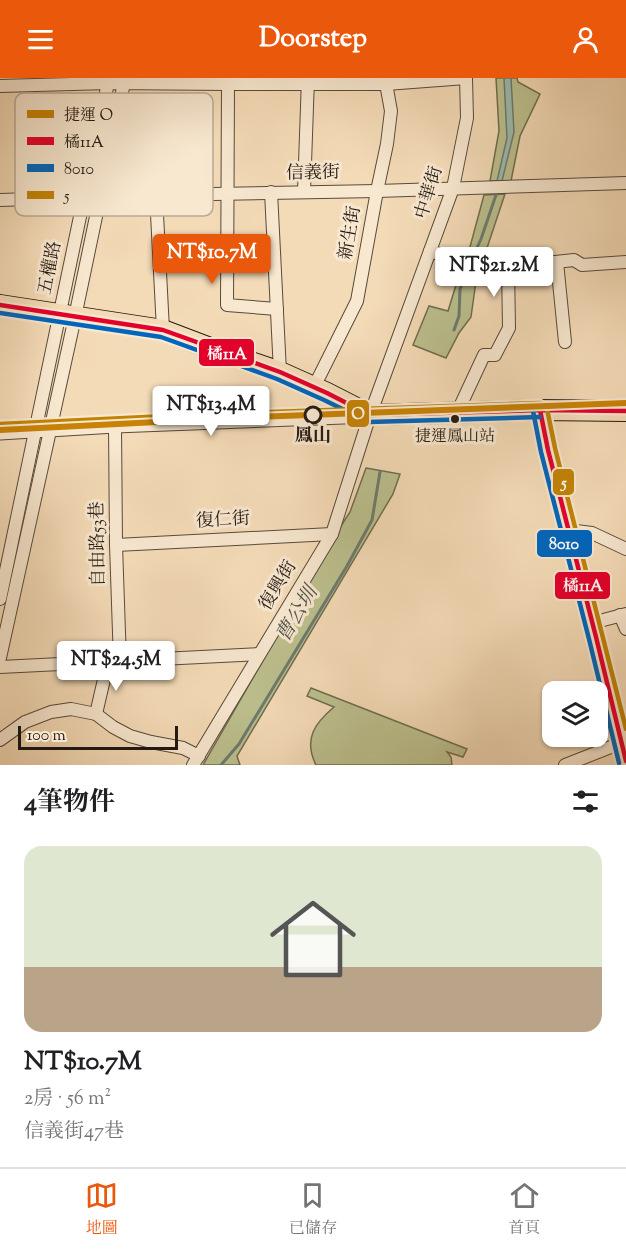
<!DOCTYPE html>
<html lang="zh-TW">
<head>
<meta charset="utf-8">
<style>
  body { margin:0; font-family:"Sorts Mill Goudy","Noto Serif TC",serif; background:#f2f2f2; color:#202124; height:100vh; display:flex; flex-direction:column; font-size:22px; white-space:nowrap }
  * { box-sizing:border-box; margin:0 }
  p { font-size:20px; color:#757577 }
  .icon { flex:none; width:33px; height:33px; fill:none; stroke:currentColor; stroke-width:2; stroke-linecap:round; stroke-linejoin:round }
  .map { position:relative; height:687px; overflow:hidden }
  .drawer { display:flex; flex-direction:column; background:#fff; flex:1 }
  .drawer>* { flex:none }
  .controls { position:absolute; left:542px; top:603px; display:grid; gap:12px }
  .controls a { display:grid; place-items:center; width:66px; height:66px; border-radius:12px; background:#fff; box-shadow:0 2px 4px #0004; font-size:30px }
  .scale { position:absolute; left:18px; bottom:15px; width:160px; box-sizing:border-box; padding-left:6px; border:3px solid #241a13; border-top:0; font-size:16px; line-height:21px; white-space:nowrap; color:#241a13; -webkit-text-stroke:4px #f8e8d0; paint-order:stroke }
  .price { position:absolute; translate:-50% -51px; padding:0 14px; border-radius:6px; background:#fff; color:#222; font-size:20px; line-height:39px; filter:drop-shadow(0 2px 3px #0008) }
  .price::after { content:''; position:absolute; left:50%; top:36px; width:18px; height:14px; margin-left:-9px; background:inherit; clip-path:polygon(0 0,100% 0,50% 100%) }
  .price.on { background:#ea580c; color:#fff }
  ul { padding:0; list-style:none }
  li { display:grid; align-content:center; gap:12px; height:318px; padding:0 24px }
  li+li { border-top:2px solid #e0e0e0 }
  li span { display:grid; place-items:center; height:186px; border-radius:18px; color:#555 }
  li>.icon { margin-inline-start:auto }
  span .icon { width:108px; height:108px; fill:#fffc; stroke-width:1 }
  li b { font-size:26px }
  h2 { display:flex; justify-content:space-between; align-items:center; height:72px; padding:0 24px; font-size:26px }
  header { display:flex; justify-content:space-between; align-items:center; height:78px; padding:0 24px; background:#ea580c; color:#fff; font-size:27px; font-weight:700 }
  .tab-bar { display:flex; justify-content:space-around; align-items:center; height:84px; border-top:2px solid #e0e0e0; background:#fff; font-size:16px; color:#757577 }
  .tab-bar a { display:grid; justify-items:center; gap:3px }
  .tab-bar .on { color:#ea580c }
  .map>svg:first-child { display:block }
</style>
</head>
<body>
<header><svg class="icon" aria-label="menu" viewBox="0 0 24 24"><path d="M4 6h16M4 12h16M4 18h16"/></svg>Doorstep<svg class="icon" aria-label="person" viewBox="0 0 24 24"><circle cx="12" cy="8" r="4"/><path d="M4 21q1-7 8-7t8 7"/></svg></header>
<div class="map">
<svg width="626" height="687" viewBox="0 0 626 687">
  <rect width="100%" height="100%" fill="#f4dbb7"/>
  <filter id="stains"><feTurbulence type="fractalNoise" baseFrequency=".00333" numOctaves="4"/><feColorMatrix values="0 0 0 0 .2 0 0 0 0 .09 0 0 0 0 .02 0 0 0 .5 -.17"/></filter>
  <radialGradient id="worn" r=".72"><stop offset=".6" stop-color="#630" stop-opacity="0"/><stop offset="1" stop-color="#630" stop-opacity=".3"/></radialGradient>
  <g fill="#bcc08e" stroke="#706d50" stroke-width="1.5">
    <polygon points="496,0 517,0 518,4 540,16 520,58 511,103 490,103 499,53"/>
    <polygon points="505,116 482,185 467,180 484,117"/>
    <polygon points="461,191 477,196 471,239 459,255 446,280 413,267 429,228 448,233"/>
    <polygon points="366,390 400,396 393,416 237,678 240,687 203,687 332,462 350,434"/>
    <path d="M311,610L467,671L463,679L447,674L451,679L452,687H316C303,661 315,645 334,629L307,618Z"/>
  </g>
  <polygon fill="#9cbbaf" stroke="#6c7b71" stroke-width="1.5" points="504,0 511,0 514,54 502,103 497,103 507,60"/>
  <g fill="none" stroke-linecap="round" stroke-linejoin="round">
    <g stroke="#6c7b71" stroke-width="3">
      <polyline points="471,183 481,161 497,114"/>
      <polyline points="454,252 459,238 460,211 469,190"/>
      <polyline points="221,687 239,666 347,488 372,442 380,394"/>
    </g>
    <defs>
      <g id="minor">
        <polyline points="228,6 227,227 277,231"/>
        <polyline points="0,8 108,5 228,6 386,6 466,0"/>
        <polyline points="271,114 280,294"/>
        <polyline points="304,114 308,0"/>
        <polyline points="156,117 163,252"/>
        <polyline points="0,122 156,117 377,113 626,105"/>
        <polyline points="430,173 475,188 508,189 574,182 582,187 626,184"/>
        <polyline points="557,184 565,264"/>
        <polyline points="314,309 357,223 377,113 387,66 391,33 385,0"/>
        <polyline points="457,335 484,277 495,277 509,250 508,189"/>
        <polyline points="115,347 116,467 120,584"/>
        <polyline points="568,452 592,455 626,471"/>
        <polyline points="116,467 332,456"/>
        <polyline points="0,521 109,0"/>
        <polyline points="620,537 626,551"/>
        <polyline points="592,545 626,536"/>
        <polyline points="0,580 75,239 125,0"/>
        <polyline points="0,589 259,576"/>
        <polyline points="96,636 108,584"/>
        <polyline points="0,662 25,644 51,634 71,631 96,636 113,649 130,658 151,664 183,670 199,678"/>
        <polyline points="193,687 332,456 370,337 453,110 467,40 466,0"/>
        <polyline points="565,687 621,665"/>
      </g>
      <g id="tertiary">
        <polyline points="540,332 548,372 596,559 626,683"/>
        <polyline points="0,354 115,347 369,337"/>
      </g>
      <polyline id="primary" points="0,227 163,252 213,271 280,294 327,315 370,337 540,332 626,333"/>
    </defs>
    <use href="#minor" stroke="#584a3c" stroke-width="14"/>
    <use href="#tertiary" stroke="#584a3c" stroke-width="17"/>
    <use href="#primary" stroke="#241a13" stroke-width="22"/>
    <use href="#minor" stroke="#f8e8d0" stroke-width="12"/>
    <use href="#tertiary" stroke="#f8e8d0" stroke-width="15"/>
    <use href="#primary" stroke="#f4dbb7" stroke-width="20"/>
    <defs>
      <g id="bus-1">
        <polyline points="0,227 163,252 280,294 327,315 370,337 540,332 626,333"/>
        <polyline points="540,332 548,372 596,559 626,683"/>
      </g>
      <g id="bus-2">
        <polyline points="0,235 161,259 277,301 324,322 369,344 540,339"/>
        <polyline points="533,333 541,374 589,561 619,685"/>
      </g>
      <g id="bus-3">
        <polyline points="547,331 555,370 626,651"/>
        <polyline points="0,346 208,336 540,325"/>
      </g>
    </defs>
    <use href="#bus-1" stroke="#f8e8d0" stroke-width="9"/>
    <use href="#bus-2" stroke="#f8e8d0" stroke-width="9"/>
    <use href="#bus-3" stroke="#f8e8d0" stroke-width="9"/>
    <use href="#bus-1" stroke="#e4002b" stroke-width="4.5"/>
    <use href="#bus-2" stroke="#0065bd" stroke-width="4.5"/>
    <use href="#bus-3" stroke="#c28305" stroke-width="4.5"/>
    <defs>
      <polyline id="metro-1" points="0,352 255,339 626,325"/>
    </defs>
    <use href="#metro-1" stroke="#f8e8d0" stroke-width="10"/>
    <use href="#metro-1" stroke="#c88205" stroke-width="6"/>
  </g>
  <circle fill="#f8e8d0" stroke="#241a13" stroke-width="3" cx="313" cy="337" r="8"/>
  <circle fill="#241a13" stroke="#f8e8d0" stroke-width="2" cx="455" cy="341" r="5"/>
  <g text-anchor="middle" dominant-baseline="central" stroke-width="6" stroke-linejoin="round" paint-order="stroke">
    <g font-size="16" fill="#241a13" stroke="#f8e8d0">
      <text x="455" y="359">捷運鳳山站</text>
    </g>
    <g font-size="18" fill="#241a13" stroke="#f8e8d0">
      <text transform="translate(313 96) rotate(-1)">信義街</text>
      <text transform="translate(430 115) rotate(-73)">中華街</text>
      <text transform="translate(351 155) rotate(-80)">新生街</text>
      <text transform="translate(51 190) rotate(-79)">五權路</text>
      <text transform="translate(223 443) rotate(-3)">復仁街</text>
      <text transform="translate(99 466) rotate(-91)">自由路53巷</text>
      <text transform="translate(279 508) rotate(-59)">復興街</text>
    </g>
    <g font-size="18" font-weight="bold" fill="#241a13" stroke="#f8e8d0">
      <text x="313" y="359">鳳山</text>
    </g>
    <g font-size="20" font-style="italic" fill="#4e524a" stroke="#f8e8d0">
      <text transform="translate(298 537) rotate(-59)">曹公圳</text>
    </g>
  </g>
  <rect x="15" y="15" width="198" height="123" rx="9" fill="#f8e8d0" stroke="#b8aa97" stroke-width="1.5"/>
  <rect x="27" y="32" width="27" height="8" fill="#c88205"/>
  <rect x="27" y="59" width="27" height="8" fill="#e4002b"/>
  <rect x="27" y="86" width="27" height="8" fill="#0065bd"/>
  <rect x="27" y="113" width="27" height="8" fill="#c28305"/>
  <g font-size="16" fill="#241a13">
    <text x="64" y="42">捷運 O</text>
    <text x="64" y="69">橘11A</text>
    <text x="64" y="96">8010</text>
    <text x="64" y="123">5</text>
  </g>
  <g stroke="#f8e8d0" stroke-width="2">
    <rect x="198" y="260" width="57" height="29" rx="6" fill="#e4002b"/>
    <rect x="346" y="321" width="24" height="29" rx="6" fill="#c88205"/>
    <rect x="552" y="390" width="23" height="28" rx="6" fill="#c28305"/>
    <rect x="536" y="451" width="57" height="29" rx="6" fill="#0065bd"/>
    <rect x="554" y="493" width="57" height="29" rx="6" fill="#e4002b"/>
  </g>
  <g font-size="16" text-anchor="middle" font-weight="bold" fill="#fff">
    <text x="227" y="281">橘11A</text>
    <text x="358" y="341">O</text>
    <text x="564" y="410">5</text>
    <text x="564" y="471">8010</text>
    <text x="583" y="513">橘11A</text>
  </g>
  <rect width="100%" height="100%" filter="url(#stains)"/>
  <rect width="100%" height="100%" fill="url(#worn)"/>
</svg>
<div class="controls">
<a><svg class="icon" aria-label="layers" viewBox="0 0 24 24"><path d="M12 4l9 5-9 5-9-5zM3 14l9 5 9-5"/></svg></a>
</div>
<div class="scale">100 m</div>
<b class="price on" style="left:212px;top:207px">NT$10.7M</b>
<b class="price" style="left:494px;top:220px">NT$21.2M</b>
<b class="price" style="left:211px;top:359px">NT$13.4M</b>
<b class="price" style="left:116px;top:614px">NT$24.5M</b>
</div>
<section class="drawer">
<h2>4筆物件<svg class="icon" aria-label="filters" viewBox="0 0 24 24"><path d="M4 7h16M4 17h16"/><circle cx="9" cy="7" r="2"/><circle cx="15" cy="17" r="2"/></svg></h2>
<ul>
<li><span style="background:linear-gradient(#dfe7d0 65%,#b9a48a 0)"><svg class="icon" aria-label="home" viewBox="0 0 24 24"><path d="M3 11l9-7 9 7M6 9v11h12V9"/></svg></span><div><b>NT$10.7M</b><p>2房 · 56 m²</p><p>信義街47巷</p></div></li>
</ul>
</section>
<nav class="tab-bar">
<a class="on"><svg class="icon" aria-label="map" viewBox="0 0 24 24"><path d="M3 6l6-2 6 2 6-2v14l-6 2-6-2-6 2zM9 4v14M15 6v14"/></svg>地圖</a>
<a><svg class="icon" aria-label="saved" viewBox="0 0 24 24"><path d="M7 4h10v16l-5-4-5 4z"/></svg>已儲存</a>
<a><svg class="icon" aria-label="home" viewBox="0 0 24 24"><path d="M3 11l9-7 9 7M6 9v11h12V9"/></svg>首頁</a>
</nav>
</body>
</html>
